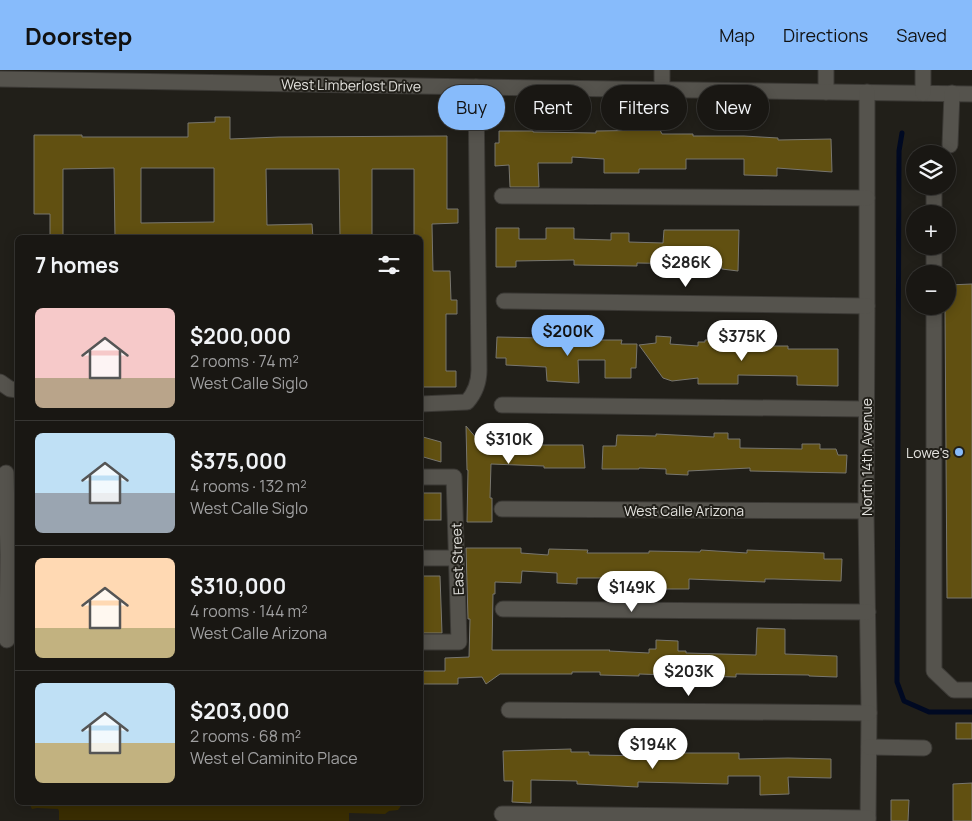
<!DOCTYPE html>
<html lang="en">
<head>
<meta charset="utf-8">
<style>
  body { margin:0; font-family:Manrope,sans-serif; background:#262421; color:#f1f3f6; height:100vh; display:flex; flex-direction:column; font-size:19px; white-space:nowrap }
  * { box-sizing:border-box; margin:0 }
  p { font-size:16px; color:#9f9fa0 }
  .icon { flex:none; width:28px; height:28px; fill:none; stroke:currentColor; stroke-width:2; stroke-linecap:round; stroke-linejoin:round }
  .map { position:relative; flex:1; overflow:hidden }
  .side { position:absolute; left:15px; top:165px; width:408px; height:570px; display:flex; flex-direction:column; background:#191713; border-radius:8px; box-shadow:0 2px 12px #0003,0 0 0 1px #373633 }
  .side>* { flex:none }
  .top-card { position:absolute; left:438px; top:15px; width:459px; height:45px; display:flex; gap:10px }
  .controls { position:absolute; left:906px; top:75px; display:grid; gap:10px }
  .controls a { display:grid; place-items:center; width:50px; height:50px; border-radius:50%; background:#191713; box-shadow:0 2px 12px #0003,0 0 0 1px #373633; font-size:25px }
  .price { position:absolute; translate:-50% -42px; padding:0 11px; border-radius:18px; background:#fff; color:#222; font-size:16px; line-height:32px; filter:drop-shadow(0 1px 2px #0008) }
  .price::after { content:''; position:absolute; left:50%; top:30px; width:15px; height:11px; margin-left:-8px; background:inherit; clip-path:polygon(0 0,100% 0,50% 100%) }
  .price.selected { background:#87bbfb; color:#111 }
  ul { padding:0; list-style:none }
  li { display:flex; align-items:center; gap:15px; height:125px; padding:0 20px }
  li+li { border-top:1px solid #373633 }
  li span { display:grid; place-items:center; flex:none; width:140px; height:100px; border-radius:8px; color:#555 }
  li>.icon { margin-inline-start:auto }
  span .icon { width:60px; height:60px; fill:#fffc; stroke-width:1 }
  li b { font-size:21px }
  h2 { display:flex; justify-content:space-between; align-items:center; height:60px; padding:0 20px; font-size:21px }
  .tag { padding:0 18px; border-radius:22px; background:#191713; box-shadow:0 2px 12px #0003,0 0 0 1px #373633; font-size:18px; line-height:45px }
  .tag.selected { background:#87bbfb; color:#111 }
  header { display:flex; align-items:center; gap:30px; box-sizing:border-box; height:70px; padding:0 25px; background:#87bbfb; color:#111 }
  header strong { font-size:24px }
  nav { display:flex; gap:28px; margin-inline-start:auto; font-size:18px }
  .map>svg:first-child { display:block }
</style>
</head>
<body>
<header>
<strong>Doorstep</strong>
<nav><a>Map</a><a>Directions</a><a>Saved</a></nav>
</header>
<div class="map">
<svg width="972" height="751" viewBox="0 0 972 751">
  <rect width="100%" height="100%" fill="#211f19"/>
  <polygon fill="#392d02" points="29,733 403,733 398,740 389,741 385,744 349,743 349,751 59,750 59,741 58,739 37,738 32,739"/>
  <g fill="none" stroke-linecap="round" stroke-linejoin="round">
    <polyline stroke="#000922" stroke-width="5" points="902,63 899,81 897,612 904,631 929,642 972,642"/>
  </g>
  <g fill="#615011" stroke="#78766f" fill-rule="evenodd">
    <path d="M215,47H230V69L279,67L447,66V139H458V153L432,154L433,201H450L451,230H457V244H446V301H456V317H420V168H414V99H372V168H340L339,99H266L267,155L312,154L313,168H115L114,98L63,99V168H50V144H34V65H82V67H188V53L215,52ZM141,98H214V152L141,153Z"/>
    <polygon points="660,60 662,64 693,64 693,66 744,66 778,68 778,70 831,69 832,102 777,98 777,106 744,105 744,89 686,89 686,99 639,99 639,103 604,103 604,89 572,87 572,93 538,93 539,117 510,117 509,95 495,96 495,73 499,73 499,61 533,61 533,62 596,63 596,61"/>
    <polygon points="496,158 519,158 519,169 546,169 546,158 574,158 574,169 611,170 611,163 629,163 629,172 663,173 664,160 739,160 738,201 722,199 721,195 700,194 637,193 637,196 574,195 574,190 516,191 516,197 496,197"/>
    <polygon points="972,214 972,528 947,528 945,236 948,236 948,215"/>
    <polygon points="656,266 671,267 670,274 698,276 698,272 705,272 705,270 722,270 722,278 748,278 749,272 772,273 772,276 788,276 788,279 838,279 838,316 797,315 797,306 738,305 738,314 698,314 698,308 672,311 663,308 639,275 656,273"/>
    <polygon points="497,267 540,268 540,272 597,273 597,270 622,270 621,274 637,274 636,298 631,298 631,308 605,308 605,290 578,290 579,313 547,311 546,297 506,295 506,288 496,288"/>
    <polygon points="466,356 478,370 489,363 531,365 531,375 583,375 585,398 544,398 544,396 491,394 490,428 492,428 492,452 467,452 468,400 467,400"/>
    <polygon points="714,363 728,363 728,369 740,369 740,378 802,379 802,374 820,374 820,379 836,379 838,385 847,385 846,403 750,401 750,398 688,401 688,405 666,404 666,399 639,398 639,399 602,399 603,376 616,376 617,365 656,366 656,364 714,367"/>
    <polygon points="423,367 441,372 441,392 420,386 420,376"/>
    <rect x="421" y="423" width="20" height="27"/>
    <polygon points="466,478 521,478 521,483 548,485 549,479 588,480 587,483 649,483 649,481 700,482 701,480 747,483 747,480 824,483 824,489 842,489 841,511 774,509 765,509 765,512 689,509 689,519 660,519 660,510 624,510 624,515 606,515 606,508 577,508 577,514 557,513 557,503 522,501 521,513 495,512 495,524 493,524 492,580 610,580 609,581 649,583 649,579 656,579 656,570 678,571 678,581 686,581 686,583 756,585 757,558 785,559 785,584 837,586 837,607 809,606 809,605 736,604 736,607 639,604 639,606 600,605 600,602 572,602 572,604 500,604 486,614 482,607 458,608 458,614 420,614 420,601 445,601 445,588 469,587 470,549 468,549"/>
    <polygon points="421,506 440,506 442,563 420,563"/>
    <rect x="956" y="653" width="16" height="16"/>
    <polygon points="571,679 571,682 589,682 589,685 652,686 652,683 739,683 739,689 788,688 831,689 831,708 788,707 789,724 760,725 760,706 728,706 728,714 638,712 638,717 577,714 577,711 531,710 531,733 512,732 513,711 504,711 503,681"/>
    <polygon points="972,713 972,751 953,751 953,714"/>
    <polygon points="891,730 909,730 908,751 891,751"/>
  </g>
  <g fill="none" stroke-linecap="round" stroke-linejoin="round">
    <defs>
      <g id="minor">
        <polyline points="662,0 662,20"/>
        <polyline points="826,0 826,22"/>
        <polyline points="0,9 476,17 972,24"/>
        <polyline points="867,22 867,236 866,441 869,643 868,751"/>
        <polyline points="923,23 923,0"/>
        <polyline points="950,75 952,23"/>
        <polyline points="934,116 934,144"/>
        <polyline points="502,126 867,128"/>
        <polyline points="934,176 934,204"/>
        <polyline points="504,231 867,236"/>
        <polyline points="934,236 934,601 954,620 972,620"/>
        <polyline points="0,312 10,319 18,320"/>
        <path d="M420,334L467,332C475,323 479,312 479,300L476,17"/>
        <polyline points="502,335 866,339"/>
        <polyline points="6,403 8,485 7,570"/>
        <polyline points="420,407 454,407 459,572 420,572"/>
        <polyline points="502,439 866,441"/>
        <polyline points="420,488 457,488"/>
        <polyline points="503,539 868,542"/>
        <polyline points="509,640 869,643"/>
        <polyline points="869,677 924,678"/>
        <polyline points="502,744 868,748"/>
      </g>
    </defs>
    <use href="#minor" stroke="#3b3935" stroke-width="17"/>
    <use href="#minor" stroke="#55534d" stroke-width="15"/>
  </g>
  <circle fill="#87bbfb" stroke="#211f19" stroke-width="2" cx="959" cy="382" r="5"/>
  <g text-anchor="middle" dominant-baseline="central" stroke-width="4" stroke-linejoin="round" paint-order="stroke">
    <g font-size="14" fill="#e3e2de" stroke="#211f19">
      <text transform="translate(351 15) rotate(1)">West Limberlost Drive</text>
      <text transform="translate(866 387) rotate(-90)">North 14th Avenue</text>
      <text x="684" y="440">West Calle Arizona</text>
      <text transform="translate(457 489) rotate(-92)">East Street</text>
    </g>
    <g font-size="14" fill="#e3e2de" stroke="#211f19" text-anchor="end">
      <text x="949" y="382">Lowe's</text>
    </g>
  </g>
</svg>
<div class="controls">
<a><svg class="icon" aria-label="layers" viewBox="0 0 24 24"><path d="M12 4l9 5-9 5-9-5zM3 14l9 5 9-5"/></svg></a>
<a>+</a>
<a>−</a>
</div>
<b class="price" style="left:686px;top:218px">$286K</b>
<b class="price selected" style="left:568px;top:287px">$200K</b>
<b class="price" style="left:742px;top:292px">$375K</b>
<b class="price" style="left:509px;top:395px">$310K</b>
<b class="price" style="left:632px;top:543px">$149K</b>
<b class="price" style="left:689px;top:627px">$203K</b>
<b class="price" style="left:653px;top:700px">$194K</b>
<div class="top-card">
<a class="tag selected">Buy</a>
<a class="tag">Rent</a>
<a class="tag">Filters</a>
<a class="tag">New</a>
</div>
<section class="side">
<h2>7 homes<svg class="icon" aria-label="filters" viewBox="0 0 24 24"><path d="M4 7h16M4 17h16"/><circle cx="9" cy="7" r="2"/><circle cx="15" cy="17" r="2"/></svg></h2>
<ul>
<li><span style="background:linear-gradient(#f6c9c9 70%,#b9a48a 0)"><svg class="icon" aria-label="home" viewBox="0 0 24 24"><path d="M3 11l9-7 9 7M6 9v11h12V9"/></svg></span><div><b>$200,000</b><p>2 rooms · 74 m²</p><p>West Calle Siglo</p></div></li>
<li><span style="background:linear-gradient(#bfe0f5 60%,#9aa5b1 0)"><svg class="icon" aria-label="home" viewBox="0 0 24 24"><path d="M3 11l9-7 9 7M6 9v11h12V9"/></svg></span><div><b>$375,000</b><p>4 rooms · 132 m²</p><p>West Calle Siglo</p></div></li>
<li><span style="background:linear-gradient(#ffd9b3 70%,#c2b280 0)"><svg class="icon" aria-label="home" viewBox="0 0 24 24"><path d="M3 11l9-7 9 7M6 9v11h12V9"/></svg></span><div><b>$310,000</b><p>4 rooms · 144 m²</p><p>West Calle Arizona</p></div></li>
<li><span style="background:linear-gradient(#bfe0f5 60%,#c2b280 0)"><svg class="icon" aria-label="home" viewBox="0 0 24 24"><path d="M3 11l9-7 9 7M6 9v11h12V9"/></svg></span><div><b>$203,000</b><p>2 rooms · 68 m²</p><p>West el Caminito Place</p></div></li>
</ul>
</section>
</div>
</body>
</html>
